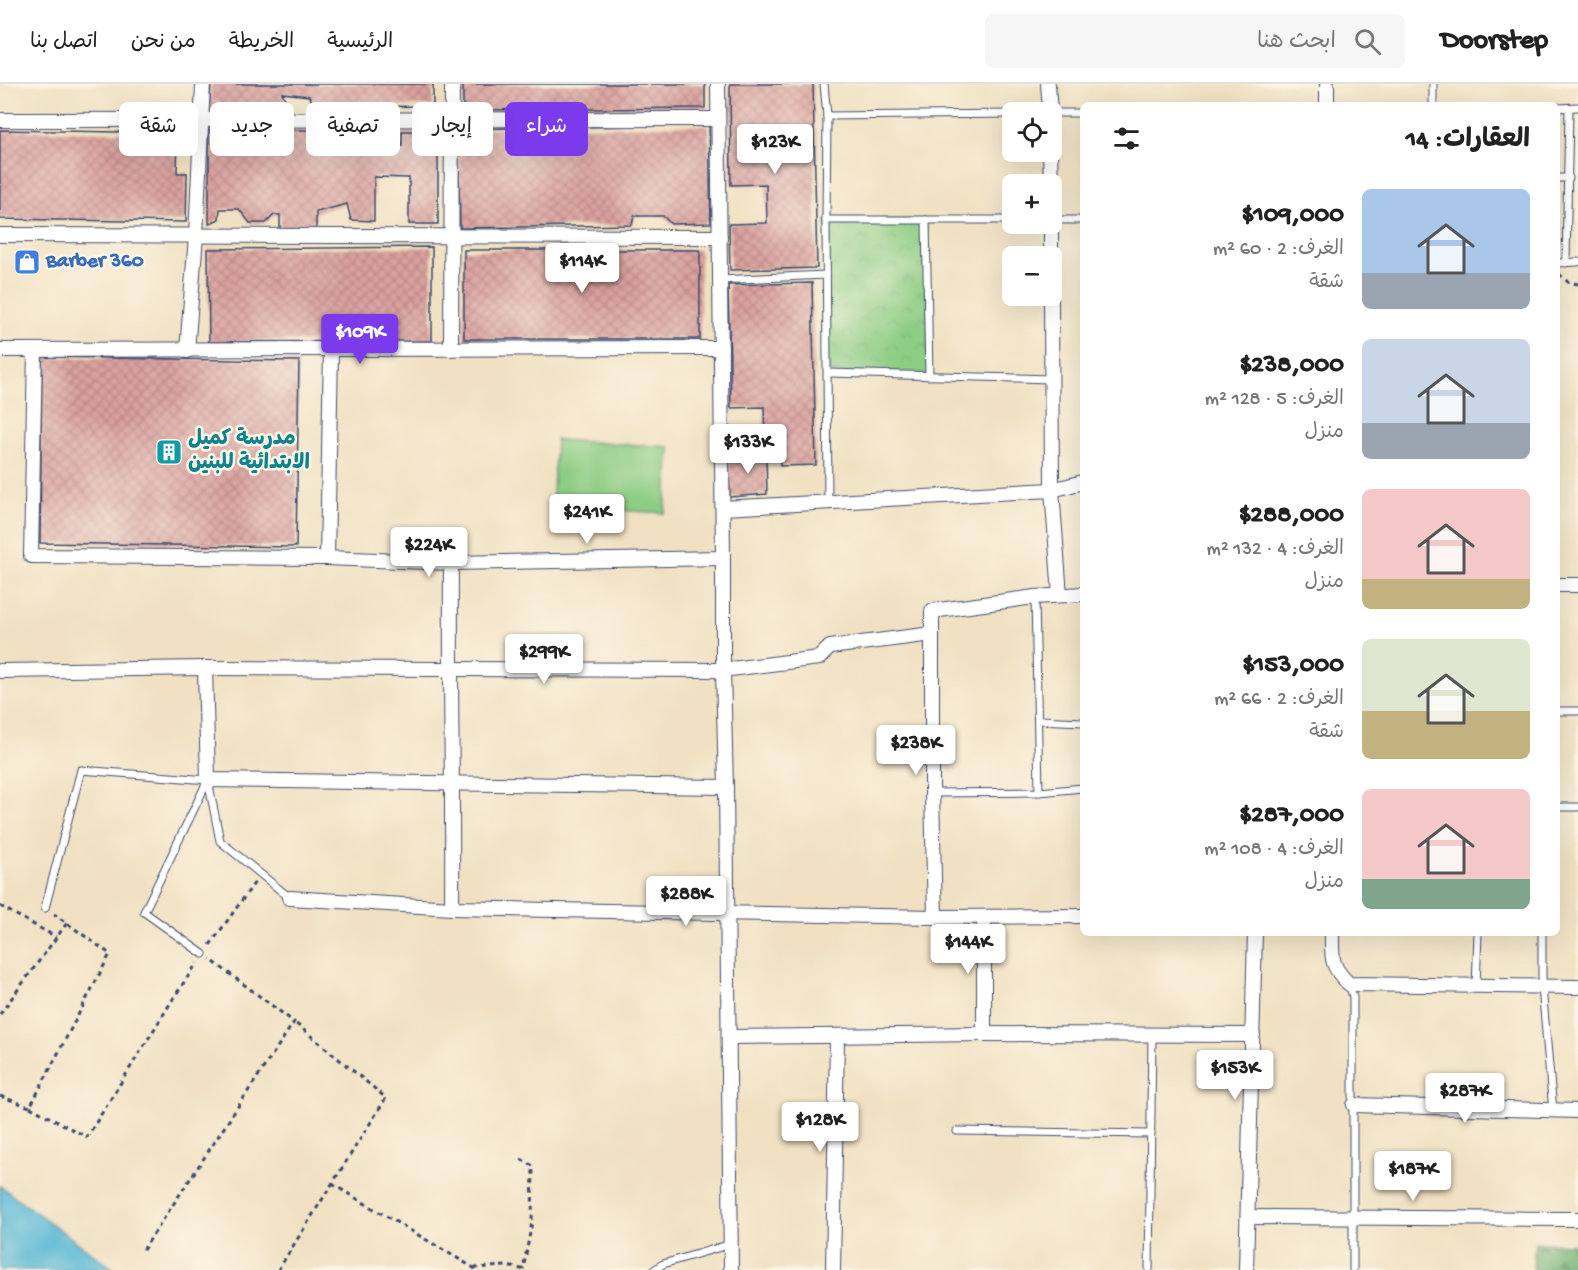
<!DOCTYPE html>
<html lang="ar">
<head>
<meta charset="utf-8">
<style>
  body { margin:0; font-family:"Gochi Hand","Playpen Sans Arabic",sans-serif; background:#f6f6f6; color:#222; direction:rtl; height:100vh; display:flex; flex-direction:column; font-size:22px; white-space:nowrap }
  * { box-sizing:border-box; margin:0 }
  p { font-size:20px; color:#767676 }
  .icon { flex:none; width:33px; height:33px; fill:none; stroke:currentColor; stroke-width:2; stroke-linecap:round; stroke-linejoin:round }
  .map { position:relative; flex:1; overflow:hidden; direction:ltr }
  .side { position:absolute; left:1080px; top:18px; width:480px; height:834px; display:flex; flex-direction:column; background:#fff; border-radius:9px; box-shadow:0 6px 24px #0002; direction:rtl }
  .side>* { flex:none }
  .guide { position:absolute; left:18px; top:18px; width:570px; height:54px; direction:rtl; display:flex; gap:12px }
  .buttons { position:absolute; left:1002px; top:18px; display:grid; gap:12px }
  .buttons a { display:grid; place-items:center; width:60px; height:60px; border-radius:9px; background:#fff; box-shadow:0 6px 24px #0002; font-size:30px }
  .price { position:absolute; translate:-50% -51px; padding:0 14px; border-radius:6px; background:#fff; color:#222; font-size:20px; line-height:39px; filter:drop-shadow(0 2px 3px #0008) }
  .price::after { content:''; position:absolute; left:50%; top:36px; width:18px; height:14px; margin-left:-9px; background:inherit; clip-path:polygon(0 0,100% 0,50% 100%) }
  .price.selected { background:#7c3aed; color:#fff }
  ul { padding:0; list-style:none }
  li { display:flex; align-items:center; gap:18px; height:150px; padding:0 30px }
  li span { display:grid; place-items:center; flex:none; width:168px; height:120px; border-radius:9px; color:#555 }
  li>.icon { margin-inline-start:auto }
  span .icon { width:72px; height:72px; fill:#fffc; stroke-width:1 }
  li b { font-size:26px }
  h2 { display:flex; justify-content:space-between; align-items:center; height:72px; padding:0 30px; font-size:26px }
  .chip { padding:0 21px; border-radius:9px; background:#fff; box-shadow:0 6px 24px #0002; font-size:21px; line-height:54px }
  .chip.selected { background:#7c3aed; color:#fff }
  header { display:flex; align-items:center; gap:36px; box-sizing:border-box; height:84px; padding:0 30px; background:#fff; border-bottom:2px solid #e0e0e0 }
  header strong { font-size:28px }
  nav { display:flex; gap:33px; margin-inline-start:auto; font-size:21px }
  .search { width:420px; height:54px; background:#f6f6f6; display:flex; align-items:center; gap:15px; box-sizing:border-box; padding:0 21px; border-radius:9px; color:#767676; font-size:22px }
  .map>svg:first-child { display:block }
</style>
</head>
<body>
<header>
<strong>Doorstep</strong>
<div class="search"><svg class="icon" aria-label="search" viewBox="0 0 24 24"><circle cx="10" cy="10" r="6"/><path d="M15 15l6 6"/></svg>ابحث هنا</div>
<nav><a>الرئيسية</a><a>الخريطة</a><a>من نحن</a><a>اتصل بنا</a></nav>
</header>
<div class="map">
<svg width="1578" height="1186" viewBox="0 0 1578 1186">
  <defs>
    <pattern id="forest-firs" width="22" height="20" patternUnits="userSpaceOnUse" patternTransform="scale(1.5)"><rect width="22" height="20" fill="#72b072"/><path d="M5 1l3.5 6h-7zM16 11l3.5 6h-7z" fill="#5d9061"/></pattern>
    <pattern id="park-crowns" width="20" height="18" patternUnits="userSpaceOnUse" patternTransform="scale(1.5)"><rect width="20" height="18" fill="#8dcd84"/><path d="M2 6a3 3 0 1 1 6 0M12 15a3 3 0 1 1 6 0" fill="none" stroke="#79b074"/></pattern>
    <pattern id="building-cross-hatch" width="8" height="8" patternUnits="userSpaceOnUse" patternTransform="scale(1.5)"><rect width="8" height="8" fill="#dca29f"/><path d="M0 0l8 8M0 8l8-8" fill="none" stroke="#b28485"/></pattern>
  </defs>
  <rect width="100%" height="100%" fill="#fcf5e5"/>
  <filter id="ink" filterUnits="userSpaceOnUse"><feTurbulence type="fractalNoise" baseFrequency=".0167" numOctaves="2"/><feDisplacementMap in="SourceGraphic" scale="12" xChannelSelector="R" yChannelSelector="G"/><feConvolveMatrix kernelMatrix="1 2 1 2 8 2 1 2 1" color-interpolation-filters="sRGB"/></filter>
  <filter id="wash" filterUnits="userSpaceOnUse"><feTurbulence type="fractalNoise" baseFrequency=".008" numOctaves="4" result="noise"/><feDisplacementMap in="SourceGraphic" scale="24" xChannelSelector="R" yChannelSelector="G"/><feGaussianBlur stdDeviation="1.35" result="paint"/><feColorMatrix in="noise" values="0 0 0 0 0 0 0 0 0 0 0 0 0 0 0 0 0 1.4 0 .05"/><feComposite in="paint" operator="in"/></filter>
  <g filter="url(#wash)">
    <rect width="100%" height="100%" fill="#f1e1c2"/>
    <polygon fill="url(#forest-firs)" stroke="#467068" stroke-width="1.5" points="1535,1159 1578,1160 1578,1186 1533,1186"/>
    <polygon fill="url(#park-crowns)" stroke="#547e71" stroke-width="1.5" points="826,136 926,136 929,292 828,289"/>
    <polygon fill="#8dcd84" stroke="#547e71" stroke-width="1.5" points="556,356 670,363 665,429 552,422"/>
    <polygon fill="#58b8d6" stroke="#3a749a" stroke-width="1.5" points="0,1102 115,1186 0,1186"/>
    <g id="blocks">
      <g fill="url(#building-cross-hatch)">
        <polygon points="211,0 433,0 433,22 344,23 344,28 319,29 309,12 282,9 292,28 209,29"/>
        <polygon points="463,0 705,0 705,24 463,26"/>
        <polygon points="730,0 813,0 817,184 730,186 729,140 767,139 766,100 731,101"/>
        <polygon points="709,41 711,139 671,140 663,132 634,132 632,141 460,144 458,45"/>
        <polygon points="0,46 178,49 177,89 187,89 186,138 0,135"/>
        <polygon points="209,46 375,46 375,55 402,62 402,47 438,47 438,140 409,140 409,94 374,93 374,137 351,136 347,120 316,128 316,146 280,145 280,131 274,131 266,139 250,139 239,125 220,125 219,135 209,140"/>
        <polygon points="432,163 432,257 209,258 208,165"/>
        <rect x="464" y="166" width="236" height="89"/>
        <polygon points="812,199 816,381 780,382 779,357 765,357 764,323 731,324 728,201"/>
        <polygon points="42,273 299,277 296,463 40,459"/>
        <polygon points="728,370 766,370 767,410 730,413"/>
      </g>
    </g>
  </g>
  <g filter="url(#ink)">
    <use href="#blocks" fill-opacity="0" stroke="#3b4a6d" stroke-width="1.5"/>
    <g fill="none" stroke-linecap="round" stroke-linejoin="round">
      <defs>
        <g id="service">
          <polyline points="824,0 827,32 826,136 828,418"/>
          <polyline points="1433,0 1433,21"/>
          <polyline points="1557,24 1578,23"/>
          <polyline points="1052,29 1083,29"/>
          <polyline points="827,32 1012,30"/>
          <polyline points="1557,94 1569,94"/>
          <polyline points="826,136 1012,136"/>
          <polyline points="926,136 929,292"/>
          <polyline points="1052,136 1083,136"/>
          <polyline points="1557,179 1578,178"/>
          <polyline points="1566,179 1569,24"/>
          <polyline points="720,196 826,191"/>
          <polyline points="828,289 1051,295"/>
          <polyline points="1035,513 1039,708"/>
          <polyline points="1557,627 1578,627"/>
          <polyline points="1038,636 1083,638"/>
          <polyline points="208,696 220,757 290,814"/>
          <polyline points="932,709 1039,708 1083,704"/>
          <polyline points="1557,723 1578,723"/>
          <polyline points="45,824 81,686 208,696"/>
          <polyline points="1542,849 1542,903 1553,1027"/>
          <polyline points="203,870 144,828 208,696"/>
          <polyline points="1349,900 1353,913 1353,1186"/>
          <polyline points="1476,902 1478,849"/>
          <polyline points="957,1047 1151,1050"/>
          <polyline points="654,1186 663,1180 731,1160"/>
          <polyline points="1149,1186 1152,951"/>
        </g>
        <g id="minor">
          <polyline points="718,0 723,474 723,586 726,703 731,1186"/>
          <polyline points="1048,0 1050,28"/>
          <polyline points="1327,0 1327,21"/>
          <polyline points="0,36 718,35"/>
          <polyline points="1050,68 1051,100"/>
          <polyline points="0,151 720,153"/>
          <polyline points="1051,172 1051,140"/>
          <polyline points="1051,212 1052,406 1060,511"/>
          <polyline points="451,265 452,0"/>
          <polyline points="0,266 721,264"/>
          <polyline points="35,266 31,472 327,474"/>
          <path d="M331,266L327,474L451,479C450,594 453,709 452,824"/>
          <polyline points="187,267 196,152 203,0"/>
          <polyline points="723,424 1052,406 1083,398"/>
          <polyline points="451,479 723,474"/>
          <polyline points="1557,501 1578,501"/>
          <polyline points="932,550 932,709 935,833"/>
          <polyline points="205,584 208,696 726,703"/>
          <polyline points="0,587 205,584 723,586 819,574 830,563 932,550 932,527 1035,513 1083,510"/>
          <polyline points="290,814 452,824 935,833 1083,832"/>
          <path d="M1332,849C1332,874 1330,882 1349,900L1578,903"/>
          <polyline points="984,950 984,833"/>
          <polyline points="729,953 984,950 1253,951"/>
          <polyline points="1354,1021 1578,1027"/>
          <polyline points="1248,1133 1578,1135"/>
          <polyline points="833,1186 837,953"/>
          <polyline points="1246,1186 1255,849"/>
        </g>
      </defs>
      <use href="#service" stroke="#3b4a6d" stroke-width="9"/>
      <use href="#minor" stroke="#3b4a6d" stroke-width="16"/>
      <g stroke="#3b4a6d" stroke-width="3" stroke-dasharray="4.5 4.5" stroke-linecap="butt">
        <polyline points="1559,190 1568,198 1578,200"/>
        <polyline points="0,822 56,853"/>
        <polyline points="210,861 255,798"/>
        <polyline points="0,930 67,839"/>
        <polyline points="0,1012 30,1023 110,870 54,830"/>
        <polyline points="30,1023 87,1053 173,915 197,879"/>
        <polyline points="521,1075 533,1082 532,1138 523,1186"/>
        <polyline points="332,1100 474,1184 472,1186"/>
        <polyline points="143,1166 294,938 210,875"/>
        <polyline points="474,1184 506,1182 527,1186"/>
        <polyline points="278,1186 386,1014 294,938"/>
      </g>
      <use href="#service" stroke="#fff" stroke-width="7"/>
      <use href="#minor" stroke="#fff" stroke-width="14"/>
    </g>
  </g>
  <defs>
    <symbol id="shop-square" viewBox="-11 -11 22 22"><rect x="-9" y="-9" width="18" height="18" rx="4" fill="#3f7fe0" stroke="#fcf5e5"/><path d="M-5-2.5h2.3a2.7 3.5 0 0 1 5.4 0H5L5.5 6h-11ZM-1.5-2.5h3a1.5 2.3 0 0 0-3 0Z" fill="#fff"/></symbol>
    <symbol id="building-square" viewBox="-11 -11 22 22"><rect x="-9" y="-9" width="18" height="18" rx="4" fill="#0f9aa8" stroke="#fcf5e5"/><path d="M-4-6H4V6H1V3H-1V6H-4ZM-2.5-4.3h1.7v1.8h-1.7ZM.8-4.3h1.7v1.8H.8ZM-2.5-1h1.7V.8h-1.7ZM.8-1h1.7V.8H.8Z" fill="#fff"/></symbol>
  </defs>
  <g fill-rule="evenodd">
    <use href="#shop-square" x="12" y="163" width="30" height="30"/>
    <use href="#building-square" x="154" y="353" width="30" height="30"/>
  </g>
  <g text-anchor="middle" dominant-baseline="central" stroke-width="5" stroke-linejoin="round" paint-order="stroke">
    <g font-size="21" font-weight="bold" fill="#366cbe" stroke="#fcf5e5" text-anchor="start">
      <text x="46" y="178">Barber 360</text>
    </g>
    <g font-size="21" font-weight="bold" fill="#0d838f" stroke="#fcf5e5" text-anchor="start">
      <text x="188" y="356">مدرسة كميل<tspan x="188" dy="24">الابتدائية للبنين</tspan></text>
    </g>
  </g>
</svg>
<div class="buttons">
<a><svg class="icon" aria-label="locate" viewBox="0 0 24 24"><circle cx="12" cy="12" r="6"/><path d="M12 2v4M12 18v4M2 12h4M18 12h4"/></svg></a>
<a>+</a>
<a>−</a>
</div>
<b class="price" style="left:775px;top:91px">$123K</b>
<b class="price" style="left:582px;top:210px">$114K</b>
<b class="price selected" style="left:360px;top:281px">$109K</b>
<b class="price" style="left:748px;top:391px">$133K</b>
<b class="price" style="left:587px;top:461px">$241K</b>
<b class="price" style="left:429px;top:494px">$224K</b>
<b class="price" style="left:544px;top:601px">$299K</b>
<b class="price" style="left:916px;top:692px">$238K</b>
<b class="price" style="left:686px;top:843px">$288K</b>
<b class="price" style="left:968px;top:891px">$144K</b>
<b class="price" style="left:1235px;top:1017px">$153K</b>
<b class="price" style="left:1465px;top:1040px">$287K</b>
<b class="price" style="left:820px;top:1069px">$128K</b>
<b class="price" style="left:1413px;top:1118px">$187K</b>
<div class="guide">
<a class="chip selected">شراء</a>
<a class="chip">إيجار</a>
<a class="chip">تصفية</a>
<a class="chip">جديد</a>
<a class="chip">شقة</a>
</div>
<section class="side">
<h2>العقارات: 14<svg class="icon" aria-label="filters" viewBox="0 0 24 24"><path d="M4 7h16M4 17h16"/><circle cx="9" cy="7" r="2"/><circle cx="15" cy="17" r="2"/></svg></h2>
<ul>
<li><span style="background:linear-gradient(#a9c7e8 70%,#9aa5b1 0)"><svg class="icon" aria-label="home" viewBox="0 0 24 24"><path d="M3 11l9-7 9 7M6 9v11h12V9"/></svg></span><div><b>$109,000</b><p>الغرف: 2 · 60 m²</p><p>شقة</p></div></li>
<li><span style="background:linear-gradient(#c9d6e8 70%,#9aa5b1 0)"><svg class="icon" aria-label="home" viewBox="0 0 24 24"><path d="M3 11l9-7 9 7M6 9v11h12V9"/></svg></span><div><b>$238,000</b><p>الغرف: 5 · 128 m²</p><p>منزل</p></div></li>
<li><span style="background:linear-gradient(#f6c9c9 75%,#c2b280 0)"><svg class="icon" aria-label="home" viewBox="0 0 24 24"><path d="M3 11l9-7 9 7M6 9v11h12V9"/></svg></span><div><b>$288,000</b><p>الغرف: 4 · 132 m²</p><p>منزل</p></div></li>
<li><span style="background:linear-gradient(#dfe7d0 60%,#c2b280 0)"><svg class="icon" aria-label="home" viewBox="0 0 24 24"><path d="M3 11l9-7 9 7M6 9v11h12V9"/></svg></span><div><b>$153,000</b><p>الغرف: 2 · 66 m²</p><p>شقة</p></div></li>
<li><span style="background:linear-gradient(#f6c9c9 75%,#7fa58c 0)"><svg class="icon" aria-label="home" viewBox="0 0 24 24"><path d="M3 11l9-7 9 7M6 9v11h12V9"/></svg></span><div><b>$287,000</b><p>الغرف: 4 · 108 m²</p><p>منزل</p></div></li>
</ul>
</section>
</div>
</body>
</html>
